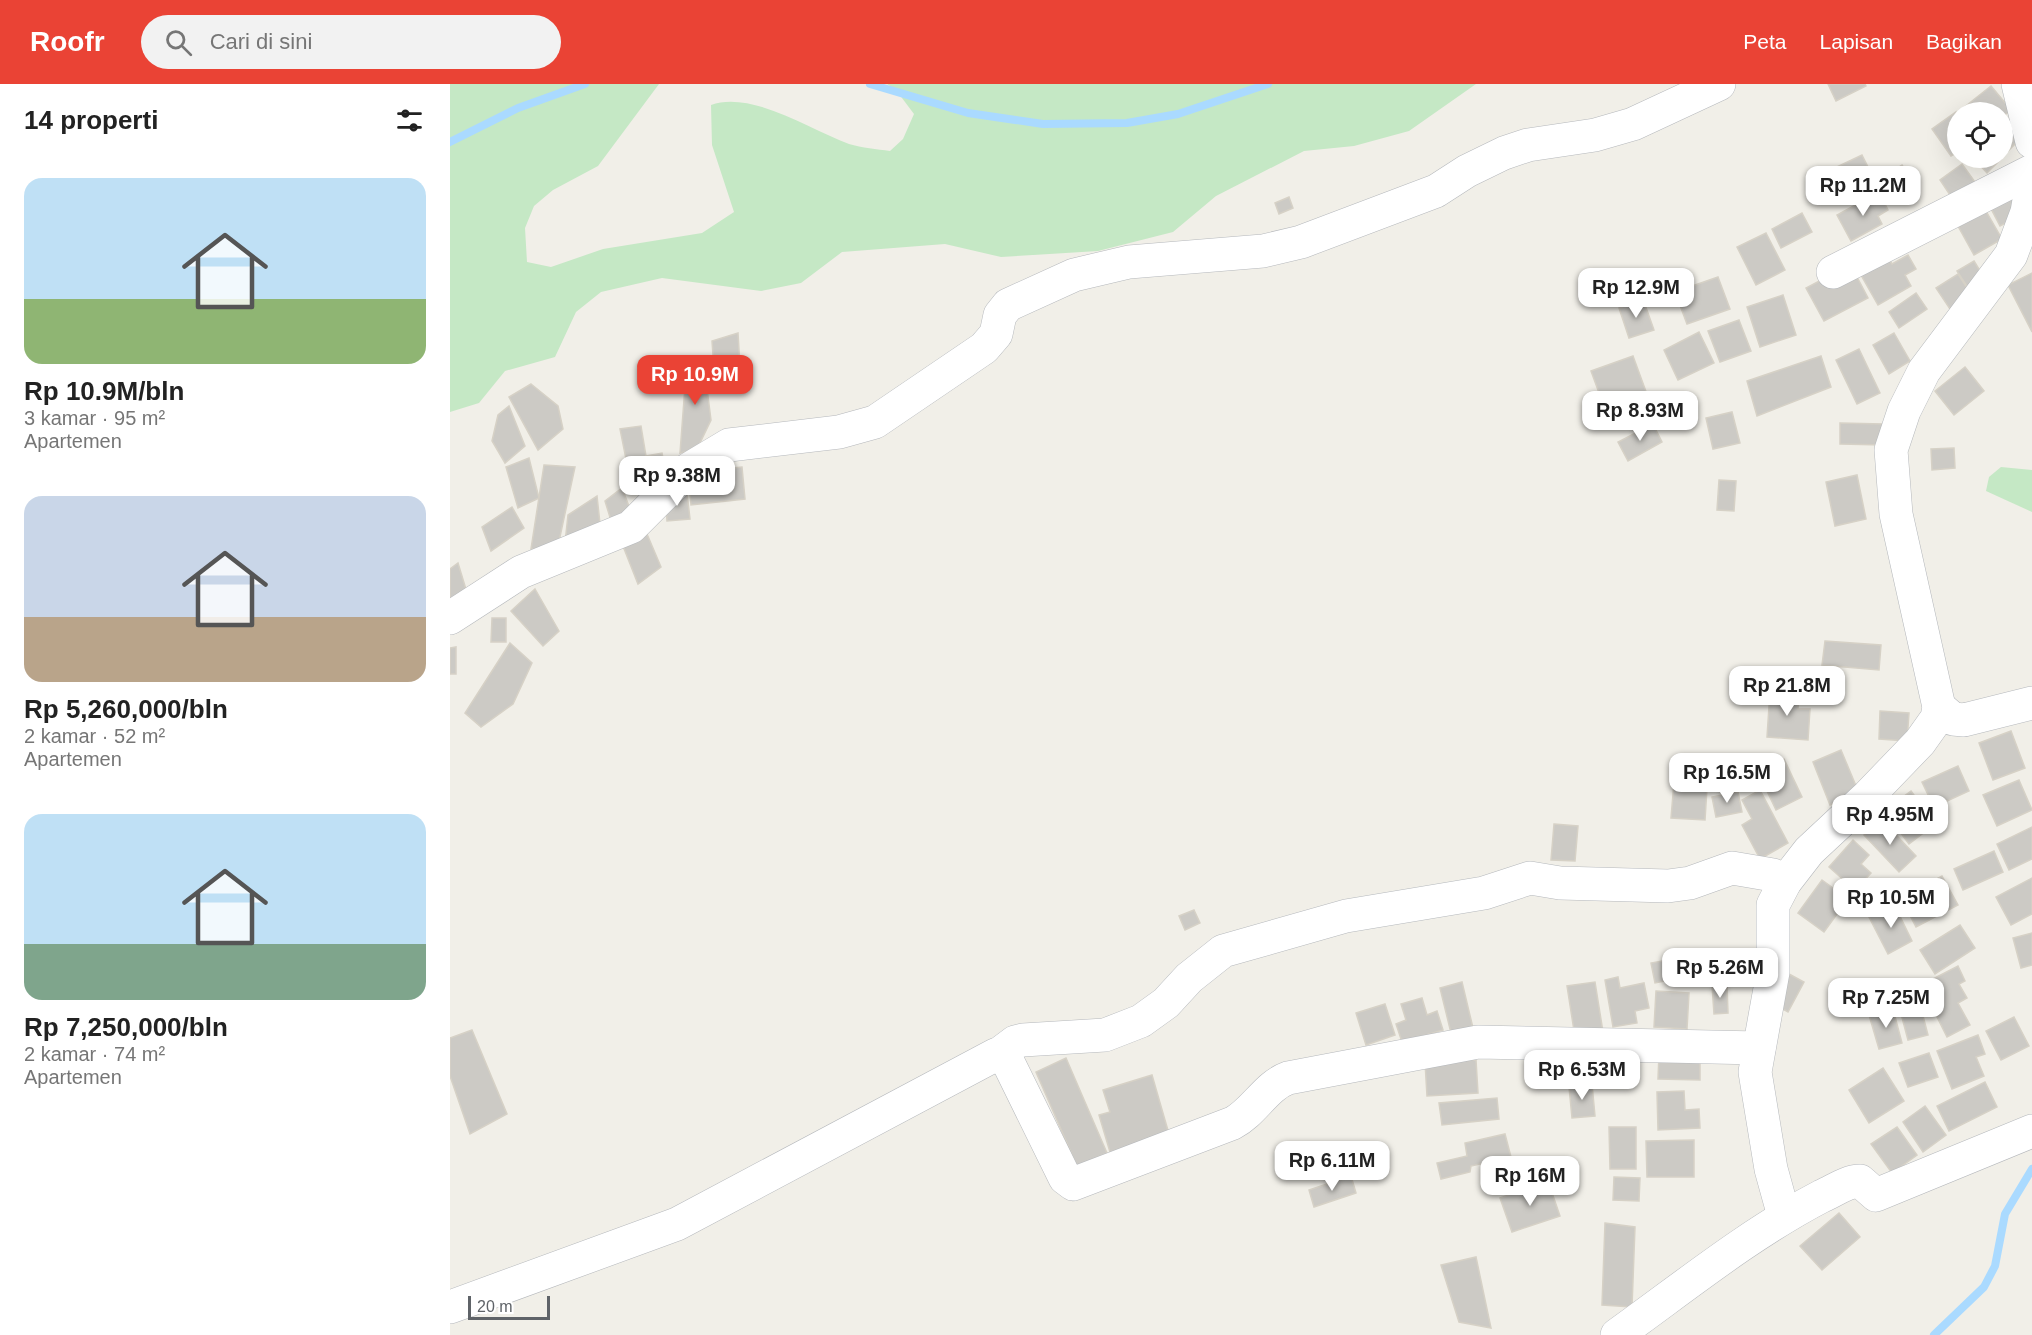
<!DOCTYPE html>
<html lang="id">
<head>
<meta charset="utf-8">
<style>
  body { margin:0; font-family:Helvetica,sans-serif; background:#f2f2f2; color:#222; height:100vh; display:flex; flex-direction:column; font-size:22px; white-space:nowrap }
  * { box-sizing:border-box; margin:0 }
  p { font-size:20px; color:#767676 }
  .icon { flex:none; width:33px; height:33px; fill:none; stroke:currentColor; stroke-width:2; stroke-linecap:round; stroke-linejoin:round }
  .map { position:relative; flex:1; overflow:hidden }
  .sheet { display:flex; flex-direction:column; background:#fff; width:450px }
  .sheet>* { flex:none }
  .tools { position:absolute; left:1497px; top:18px; display:grid; gap:12px }
  .tools a { display:grid; place-items:center; width:66px; height:66px; border-radius:50%; background:#fff; box-shadow:0 6px 24px #0002; font-size:30px }
  .scale { position:absolute; left:18px; bottom:15px; width:82px; box-sizing:border-box; padding-left:6px; border:3px solid #5f6368; border-top:0; font-size:16px; line-height:21px; white-space:nowrap; color:#5f6368; -webkit-text-stroke:4px #fff; paint-order:stroke }
  .price { position:absolute; translate:-50% -51px; padding:0 14px; border-radius:12px; background:#fff; color:#222; font-size:20px; line-height:39px; filter:drop-shadow(0 2px 3px #0008) }
  .price::after { content:''; position:absolute; left:50%; top:36px; width:18px; height:14px; margin-left:-9px; background:inherit; clip-path:polygon(0 0,100% 0,50% 100%) }
  .price.current { background:#ea4335; color:#fff }
  ul { padding:0; list-style:none }
  li { display:grid; align-content:center; gap:12px; height:318px; padding:0 24px }
  li span { display:grid; place-items:center; height:186px; border-radius:18px; color:#555 }
  li>.icon { margin-inline-start:auto }
  span .icon { width:108px; height:108px; fill:#fffc; stroke-width:1 }
  li b { font-size:26px }
  h2 { display:flex; justify-content:space-between; align-items:center; height:72px; padding:0 24px; font-size:26px }
  header { display:flex; align-items:center; gap:36px; box-sizing:border-box; height:84px; padding:0 30px; background:#ea4335; color:#fff }
  header strong { font-size:28px }
  nav { display:flex; gap:33px; margin-inline-start:auto; font-size:21px }
  .search { width:420px; height:54px; background:#f2f2f2; display:flex; align-items:center; gap:15px; box-sizing:border-box; padding:0 21px; border-radius:33px; color:#767676; font-size:22px }
  main { display:flex; flex:1; min-height:0 }
  .map>svg:first-child { display:block }
</style>
</head>
<body>
<header>
<strong>Roofr</strong>
<div class="search"><svg class="icon" aria-label="search" viewBox="0 0 24 24"><circle cx="10" cy="10" r="6"/><path d="M15 15l6 6"/></svg>Cari di sini</div>
<nav><a>Peta</a><a>Lapisan</a><a>Bagikan</a></nav>
</header>
<main>
<section class="sheet">
<h2>14 properti<svg class="icon" aria-label="filters" viewBox="0 0 24 24"><path d="M4 7h16M4 17h16"/><circle cx="9" cy="7" r="2"/><circle cx="15" cy="17" r="2"/></svg></h2>
<ul>
<li><span style="background:linear-gradient(#bfe0f5 65%,#8fb573 0)"><svg class="icon" aria-label="home" viewBox="0 0 24 24"><path d="M3 11l9-7 9 7M6 9v11h12V9"/></svg></span><div><b>Rp 10.9M/bln</b><p>3 kamar · 95 m²</p><p>Apartemen</p></div></li>
<li><span style="background:linear-gradient(#c9d6e8 65%,#b9a48a 0)"><svg class="icon" aria-label="home" viewBox="0 0 24 24"><path d="M3 11l9-7 9 7M6 9v11h12V9"/></svg></span><div><b>Rp 5,260,000/bln</b><p>2 kamar · 52 m²</p><p>Apartemen</p></div></li>
<li><span style="background:linear-gradient(#bfe0f5 70%,#7fa58c 0)"><svg class="icon" aria-label="home" viewBox="0 0 24 24"><path d="M3 11l9-7 9 7M6 9v11h12V9"/></svg></span><div><b>Rp 7,250,000/bln</b><p>2 kamar · 74 m²</p><p>Apartemen</p></div></li>
</ul>
</section>
<div class="map">
<svg width="1582" height="1251" viewBox="0 0 1582 1251">
  <rect width="100%" height="100%" fill="#f1efe8"/>
  <g fill="#c5e8c5">
    <path d="M0,0H209L148,82L103,106L84,122L75,144L77,178L101,183L153,165L252,149L284,128L262,61L261,21C301,6 361,46 399,60C412,64 427,65 440,67L453,55L464,30L446,6L437,0H1026L959,47L904,62L854,67L766,112L723,148L648,167L551,173L495,160L392,168L351,199L311,207L212,194L151,208L126,228L105,273L55,287L29,319L0,328Z"/>
    <polygon points="1551,383 1582,386 1582,428 1536,407 1539,393"/>
  </g>
  <g fill="none" stroke-linecap="round" stroke-linejoin="round">
    <g stroke="#aadaff" stroke-width="8">
      <polyline points="420,0 518,29 593,40 677,39 728,30 818,0"/>
      <polyline points="0,58 68,24 135,0"/>
      <polyline points="1484,1251 1534,1203 1545,1182 1555,1130 1582,1085"/>
    </g>
  </g>
  <g fill="#cccac5" stroke="#d6d1c6" stroke-width="1.5">
    <polygon points="1378,0 1415,0 1416,2 1386,17"/>
    <polygon points="1541,2 1561,26 1552,33 1552,28 1515,28 1512,25"/>
    <polygon points="1506,28 1508,68 1501,72 1482,45"/>
    <polygon points="1556,45 1569,56 1552,73 1552,49"/>
    <polygon points="1412,71 1421,89 1386,107 1376,88"/>
    <polygon points="1529,74 1552,74 1537,89 1526,77"/>
    <polygon points="1512,80 1525,98 1502,114 1490,96"/>
    <polygon points="1452,81 1465,101 1447,113 1434,93"/>
    <polygon points="1556,103 1571,131 1550,142 1535,113"/>
    <polygon points="1429,108 1438,126 1428,132 1432,140 1401,157 1387,131"/>
    <polygon points="839,113 843,124 829,130 825,119"/>
    <polygon points="1536,127 1552,155 1524,171 1508,142"/>
    <polygon points="1352,129 1362,148 1331,164 1322,145"/>
    <polygon points="1316,149 1335,186 1306,201 1287,163"/>
    <polygon points="1435,168 1442,180 1458,171 1466,185 1455,191 1461,202 1428,221 1407,184"/>
    <polygon points="1524,177 1538,200 1522,210 1507,187"/>
    <polygon points="1390,186 1406,191 1418,214 1374,237 1356,204"/>
    <polygon points="1582,189 1582,248 1558,201"/>
    <polygon points="1508,190 1523,213 1502,228 1486,204"/>
    <polygon points="1268,193 1280,225 1237,240 1225,208"/>
    <polygon points="1466,209 1477,225 1449,244 1439,228"/>
    <polygon points="1333,211 1346,251 1310,263 1297,223"/>
    <polygon points="1193,215 1204,246 1179,254 1169,224"/>
    <polygon points="1289,236 1301,267 1270,278 1258,247"/>
    <polygon points="1249,248 1264,279 1228,296 1214,266"/>
    <polygon points="288,249 291,300 265,299 262,257"/>
    <polygon points="1444,249 1460,277 1439,290 1423,261"/>
    <polygon points="1409,265 1430,309 1407,320 1386,276"/>
    <polygon points="1183,272 1198,313 1156,328 1141,287"/>
    <polygon points="1371,272 1381,303 1307,332 1297,297"/>
    <polygon points="253,273 261,336 247,365 230,369 237,276"/>
    <polygon points="1515,283 1534,307 1504,331 1485,307"/>
    <polygon points="81,300 108,322 113,345 88,366 59,313"/>
    <polygon points="59,322 75,362 55,379 42,357 48,331"/>
    <polygon points="1282,328 1290,359 1263,365 1256,334"/>
    <polygon points="1390,339 1433,340 1433,361 1390,360"/>
    <polygon points="1203,340 1212,358 1178,377 1168,358"/>
    <polygon points="191,342 196,372 212,369 218,398 182,405 170,345"/>
    <polygon points="1504,364 1505,384 1482,386 1481,365"/>
    <polygon points="79,374 89,414 68,424 56,383"/>
    <polygon points="94,381 125,383 108,462 81,465"/>
    <polygon points="292,383 295,415 241,421 238,388"/>
    <polygon points="1407,391 1416,435 1385,442 1376,398"/>
    <polygon points="1269,396 1286,397 1284,427 1267,426"/>
    <polygon points="172,404 182,430 163,443 155,417"/>
    <polygon points="237,409 240,435 217,437 215,411"/>
    <polygon points="147,412 151,449 115,459 118,431"/>
    <polygon points="62,423 74,444 41,467 32,443"/>
    <polygon points="197,450 211,483 188,500 173,462"/>
    <polygon points="8,479 18,512 0,525 0,485"/>
    <polygon points="85,505 109,547 93,562 61,527"/>
    <polygon points="42,534 56,534 56,558 41,558"/>
    <polygon points="1375,557 1431,561 1429,586 1372,581"/>
    <polygon points="60,559 82,579 63,620 31,643 15,629"/>
    <polygon points="6,563 6,590 0,590 0,564"/>
    <polygon points="1320,607 1349,609 1348,625 1360,625 1358,656 1317,653"/>
    <polygon points="1430,627 1459,629 1457,657 1429,655"/>
    <polygon points="1561,647 1575,684 1543,696 1529,659"/>
    <polygon points="1391,666 1409,709 1380,721 1363,678"/>
    <polygon points="1334,675 1352,713 1326,726 1308,688"/>
    <polygon points="1508,682 1519,707 1484,723 1472,698"/>
    <polygon points="1225,686 1258,688 1255,736 1221,734"/>
    <polygon points="1569,696 1582,726 1547,742 1533,711"/>
    <polygon points="1310,706 1338,759 1310,775 1292,741 1302,735 1292,716"/>
    <polygon points="1461,707 1485,740 1459,760 1434,727"/>
    <polygon points="1288,708 1292,728 1266,733 1262,713"/>
    <polygon points="1431,735 1466,772 1449,788 1414,751"/>
    <polygon points="1104,740 1128,742 1125,777 1101,776"/>
    <polygon points="1582,743 1582,775 1559,786 1547,760"/>
    <polygon points="1403,756 1419,771 1411,780 1421,789 1405,806 1379,783"/>
    <polygon points="1544,767 1553,788 1513,806 1504,785"/>
    <polygon points="1492,792 1508,821 1466,843 1451,814"/>
    <polygon points="1582,794 1582,830 1561,841 1546,813"/>
    <polygon points="1372,796 1398,815 1374,848 1348,829"/>
    <polygon points="1444,820 1462,857 1438,870 1419,833"/>
    <polygon points="744,826 750,839 735,846 729,832"/>
    <polygon points="1510,841 1525,864 1485,890 1470,866"/>
    <polygon points="1582,849 1582,881 1571,884 1563,854"/>
    <polygon points="1265,867 1269,887 1205,899 1201,879"/>
    <polygon points="1508,882 1515,897 1509,900 1517,914 1508,919 1520,941 1497,953 1471,901"/>
    <polygon points="1339,890 1354,898 1338,928 1324,920"/>
    <polygon points="1168,893 1170,904 1194,899 1199,924 1185,927 1187,939 1163,943 1155,896"/>
    <polygon points="1012,898 1023,944 1001,949 990,904"/>
    <polygon points="1145,898 1153,948 1125,953 1117,902"/>
    <polygon points="1262,901 1277,901 1278,929 1264,930"/>
    <polygon points="1466,905 1478,951 1458,956 1446,911"/>
    <polygon points="1206,907 1239,909 1237,945 1204,943"/>
    <polygon points="972,914 977,931 987,927 993,946 952,958 946,940 956,936 951,920"/>
    <polygon points="935,920 945,951 916,961 906,929"/>
    <polygon points="1443,925 1452,959 1429,965 1419,931"/>
    <polygon points="1564,933 1579,962 1551,976 1536,947"/>
    <polygon points="22,946 57,1030 20,1050 0,992 0,954"/>
    <polygon points="1528,951 1535,970 1526,973 1534,992 1502,1005 1487,967"/>
    <polygon points="1479,969 1488,993 1458,1003 1449,979"/>
    <polygon points="1209,970 1250,971 1250,996 1208,995"/>
    <polygon points="616,974 657,1069 627,1082 586,988"/>
    <polygon points="1026,976 1028,1009 977,1012 975,978"/>
    <polygon points="1433,984 1454,1017 1419,1039 1399,1006"/>
    <polygon points="702,991 719,1050 660,1068 649,1031 660,1028 653,1006"/>
    <polygon points="1535,998 1547,1023 1499,1047 1487,1022"/>
    <polygon points="1142,1000 1145,1032 1122,1034 1119,1003"/>
    <polygon points="1234,1007 1235,1026 1249,1025 1250,1044 1208,1046 1207,1008"/>
    <polygon points="1047,1014 1049,1035 992,1041 989,1019"/>
    <polygon points="1475,1022 1496,1051 1473,1068 1453,1038"/>
    <polygon points="1159,1043 1186,1043 1186,1085 1160,1085"/>
    <polygon points="1447,1043 1467,1071 1442,1089 1421,1060"/>
    <polygon points="1055,1050 1061,1073 1021,1082 1020,1088 991,1095 987,1079 1017,1072 1015,1059"/>
    <polygon points="1244,1056 1244,1093 1197,1093 1196,1057"/>
    <polygon points="901,1092 906,1109 864,1123 859,1106"/>
    <polygon points="1164,1093 1190,1094 1189,1117 1163,1116"/>
    <polygon points="1098,1097 1110,1132 1062,1148 1050,1114"/>
    <polygon points="1389,1129 1410,1153 1372,1186 1350,1162"/>
    <polygon points="1155,1139 1185,1143 1182,1223 1152,1221"/>
    <polygon points="1026,1173 1041,1244 1009,1238 991,1181"/>
  </g>
  <g fill="none" stroke-linecap="round" stroke-linejoin="round">
    <defs>
      <g id="minor">
        <polyline points="1568,0 1582,58"/>
        <polyline points="1383,188 1582,87"/>
        <polyline points="0,534 71,488 181,443 239,385 279,361 389,348 425,338 534,264 546,250 550,231 558,221 624,191 679,178 813,167 851,158 986,107 1017,87 1054,69 1078,61 1145,51 1183,40 1269,0"/>
        <polyline points="1489,623 1503,635 1514,636 1582,619"/>
        <polyline points="553,974 553,967 565,958 573,956 655,951 691,937 716,919 739,894 773,867 896,832 1034,809 1080,794 1110,799 1218,802 1240,799 1282,784 1323,791 1335,798"/>
        <polyline points="1334,1132 1321,1085 1305,988 1323,888 1323,821 1335,798 1359,767 1418,712 1470,658 1487,634 1489,623 1446,430 1441,366 1454,327 1474,287 1561,171 1577,128 1582,99"/>
        <path d="M0,1223L227,1140L545,971L558,978L615,1094L623,1100L783,1039C804,1028 816,1002 838,994L1028,958L1309,964"/>
        <path d="M1167,1251C1234,1203 1299,1150 1372,1112C1384,1107 1397,1097 1410,1097L1426,1111L1582,1047"/>
      </g>
    </defs>
    <use href="#minor" stroke="#b5b8bc" stroke-width="34"/>
    <use href="#minor" stroke="#fff" stroke-width="33"/>
  </g>
</svg>
<div class="tools">
<a><svg class="icon" aria-label="locate" viewBox="0 0 24 24"><circle cx="12" cy="12" r="6"/><path d="M12 2v4M12 18v4M2 12h4M18 12h4"/></svg></a>
</div>
<div class="scale">20 m</div>
<b class="price" style="left:1413px;top:133px">Rp 11.2M</b>
<b class="price" style="left:1186px;top:235px">Rp 12.9M</b>
<b class="price current" style="left:245px;top:322px">Rp 10.9M</b>
<b class="price" style="left:1190px;top:358px">Rp 8.93M</b>
<b class="price" style="left:227px;top:423px">Rp 9.38M</b>
<b class="price" style="left:1337px;top:633px">Rp 21.8M</b>
<b class="price" style="left:1277px;top:720px">Rp 16.5M</b>
<b class="price" style="left:1440px;top:762px">Rp 4.95M</b>
<b class="price" style="left:1441px;top:845px">Rp 10.5M</b>
<b class="price" style="left:1270px;top:915px">Rp 5.26M</b>
<b class="price" style="left:1436px;top:945px">Rp 7.25M</b>
<b class="price" style="left:1132px;top:1017px">Rp 6.53M</b>
<b class="price" style="left:882px;top:1108px">Rp 6.11M</b>
<b class="price" style="left:1080px;top:1123px">Rp 16M</b>
</div>
</main>
</body>
</html>
